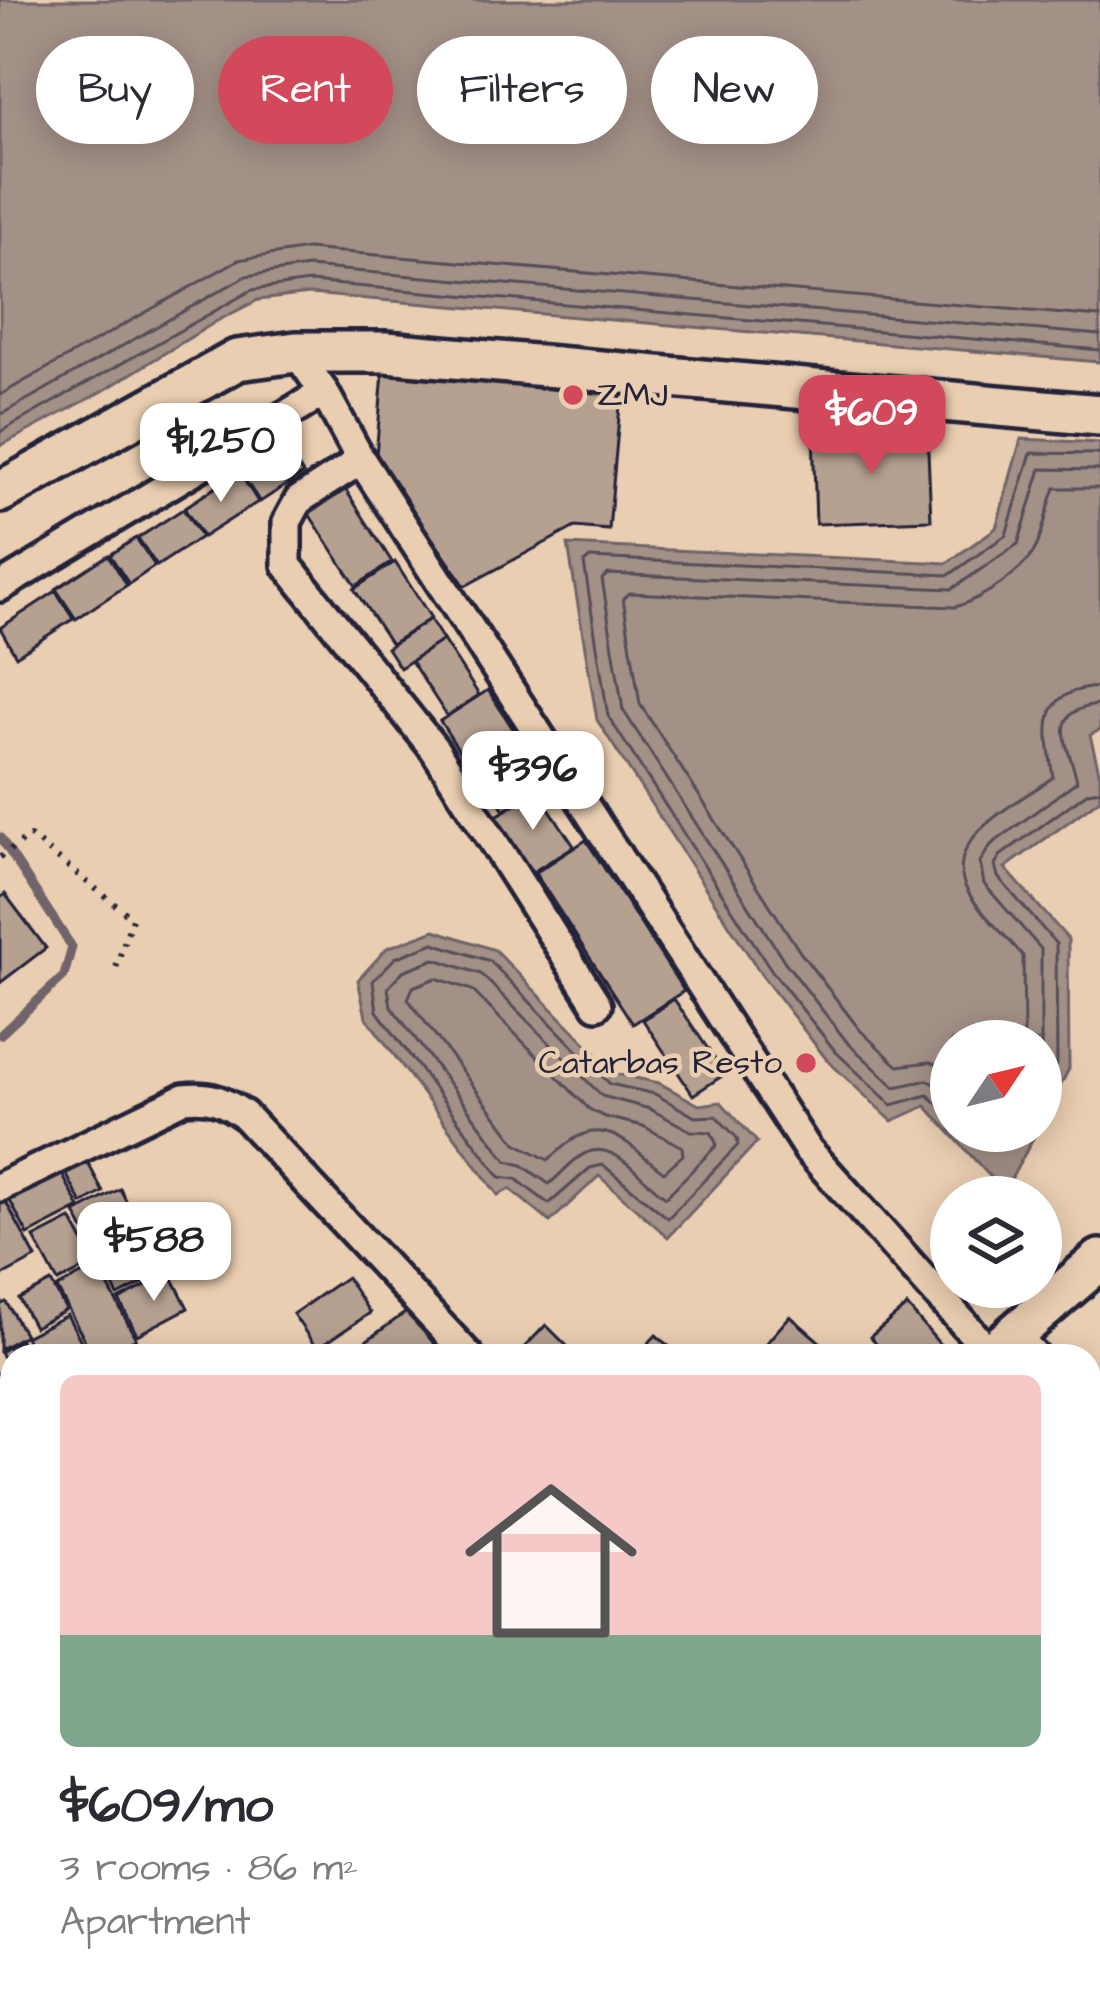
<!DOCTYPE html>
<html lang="en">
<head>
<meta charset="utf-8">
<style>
  body { margin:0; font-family:"Architects Daughter",sans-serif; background:#f7f7f7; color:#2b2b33; height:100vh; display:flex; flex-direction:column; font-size:45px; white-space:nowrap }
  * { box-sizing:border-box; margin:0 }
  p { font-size:39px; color:#7c7c81 }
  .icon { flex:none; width:66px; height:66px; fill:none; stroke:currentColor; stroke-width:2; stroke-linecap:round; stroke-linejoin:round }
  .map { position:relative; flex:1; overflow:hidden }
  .sheet { position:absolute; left:0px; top:1344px; width:1101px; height:660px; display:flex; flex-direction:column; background:#fff; border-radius:36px 36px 0 0; box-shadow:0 6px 30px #0003 }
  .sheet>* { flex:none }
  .hud { position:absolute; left:36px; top:36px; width:1029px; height:108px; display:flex; gap:24px }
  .needle { width:78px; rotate:55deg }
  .fabs { position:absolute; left:930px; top:1020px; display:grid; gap:24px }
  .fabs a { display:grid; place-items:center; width:132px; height:132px; border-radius:50%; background:#fff; box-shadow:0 6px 30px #0003; font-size:60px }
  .price { position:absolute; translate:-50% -102px; padding:0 27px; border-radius:24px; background:#fff; color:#222; font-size:39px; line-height:78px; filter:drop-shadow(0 3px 6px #0008) }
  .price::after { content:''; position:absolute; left:50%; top:72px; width:36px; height:27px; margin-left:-18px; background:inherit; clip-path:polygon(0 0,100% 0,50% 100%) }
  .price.current { background:#d1495b; color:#fff }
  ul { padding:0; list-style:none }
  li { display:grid; align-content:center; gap:24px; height:636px; padding:0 60px }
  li+li { border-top:3px solid #e1e1e2 }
  li span { display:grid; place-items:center; height:372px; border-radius:18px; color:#555 }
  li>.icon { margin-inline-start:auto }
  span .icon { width:216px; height:216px; fill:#fffc; stroke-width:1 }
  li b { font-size:51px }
  .chip { padding:0 42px; border-radius:54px; background:#fff; box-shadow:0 6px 30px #0003; font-size:42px; line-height:108px }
  .chip.current { background:#d1495b; color:#fff }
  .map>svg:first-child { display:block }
</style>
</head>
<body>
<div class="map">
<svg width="1100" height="2004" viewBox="0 0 1100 2004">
  <rect width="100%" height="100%" fill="#eaceb1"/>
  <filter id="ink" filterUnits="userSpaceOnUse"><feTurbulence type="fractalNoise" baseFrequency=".00833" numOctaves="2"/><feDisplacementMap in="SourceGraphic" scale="24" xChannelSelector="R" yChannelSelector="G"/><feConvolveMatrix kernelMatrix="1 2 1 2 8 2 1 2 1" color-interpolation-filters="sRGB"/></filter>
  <g filter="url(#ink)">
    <polygon fill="#dac0a7" points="121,1992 350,1992 359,2004 103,2004"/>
    <g fill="#a39087" stroke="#6f6469" stroke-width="3">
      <polygon points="0,0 1100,0 1100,362 310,294 258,300 217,321 103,391 0,446"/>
      <polygon points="1021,439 1100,443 1100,730 1090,735 1100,775 1100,799 1005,868 1068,939 1069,1069 1041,1123 1041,1041 951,1041 951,1131 1037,1131 1004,1192 926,1106 892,1121 827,1060 763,977 597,720 568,545 947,563 996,528"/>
      <polygon points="435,930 495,950 616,1074 659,1083 699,1105 721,1102 757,1142 668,1237 599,1176 550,1222 510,1189 498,1195 366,1017 358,980 387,948"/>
    </g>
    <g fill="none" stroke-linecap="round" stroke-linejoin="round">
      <g stroke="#564e59" stroke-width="3">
        <polyline points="0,395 238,260 307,249 1100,317"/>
        <polyline points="0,415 246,276 308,267 1100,335"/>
        <polyline points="0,432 252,290 309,282 1100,350"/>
        <polygon points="434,943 490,961 610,1084 655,1094 695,1117 716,1116 737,1138 738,1145 668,1218 603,1165 590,1168 549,1204 516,1179 500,1177 377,1011 373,981 395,958"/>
        <path d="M435,959L481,974L602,1096L650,1109L691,1131L711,1132L717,1145L666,1197C644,1184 616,1139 586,1153C572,1159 561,1175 549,1184L522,1165L507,1161L391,1006L388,988L403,971Z"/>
        <path d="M436,978L472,990L589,1109L605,1117L643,1126L682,1147L683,1155L664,1172C636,1153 609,1114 571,1141C563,1146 556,1154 548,1160L516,1143L408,999L413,987Z"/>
        <path d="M1024,1041L1023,956C1006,935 982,916 968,892C937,838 1020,803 1053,777C1047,733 1034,690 1100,687"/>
        <path d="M1041,1065V949L984,884L980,862L991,845L1077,781C1072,752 1041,709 1100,705"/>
        <path d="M951,1070L930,1062L898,1066L860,1030L800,952L640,704L623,598L629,593L955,607C982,599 1028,570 1038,543C1045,525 1048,505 1055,488H1100"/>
        <polyline points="951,1094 928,1080 895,1087 847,1042 785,962 623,710 602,579 608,574 952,589 1018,544 1041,469 1100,470"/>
        <polyline points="1041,1097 1057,1065 1056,944 998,877 995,865 1000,856 1088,792 1100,790"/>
        <polyline points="951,1116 928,1095 892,1105 836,1052 772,971 608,716 584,563 590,558 949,575 1006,535 1031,453 1100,454"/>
      </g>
      <polyline stroke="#6f6469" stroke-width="9" points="0,837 72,947 64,976 0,1035"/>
    </g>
    <g fill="#b6a191" stroke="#22223b" stroke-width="3">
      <polygon points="383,372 621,394 609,530 575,527 465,586 376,456"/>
      <polygon points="927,429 931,520 816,524 813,433"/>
      <polygon points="283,443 303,474 260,502 239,471"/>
      <polygon points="239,472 258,502 203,537 184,508"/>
      <polygon points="342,484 392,562 356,586 305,508"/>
      <polygon points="183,509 201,537 157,566 138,538"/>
      <polygon points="136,538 155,566 129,584 110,555"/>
      <polygon points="108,555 127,585 76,619 56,589"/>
      <polygon points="395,562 431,618 391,644 354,589"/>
      <polygon points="56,591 73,619 16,656 0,628"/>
      <polygon points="430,619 443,640 400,668 387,648"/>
      <polygon points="443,640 479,695 447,716 411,661"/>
      <polygon points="488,690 524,746 476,777 440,721"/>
      <polygon points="516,751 539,787 504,810 481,774"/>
      <polygon points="537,790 574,846 528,875 492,819"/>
      <polygon points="586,840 684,991 633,1024 535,873"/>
      <polygon points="5,894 46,948 0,983 0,898"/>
      <polygon points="674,999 725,1074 693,1095 643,1020"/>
      <polygon points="87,1161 103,1192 82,1204 65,1172"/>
      <polygon points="61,1172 80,1208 28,1235 9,1199"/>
      <polygon points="120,1189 164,1272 118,1296 75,1213"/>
      <polygon points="6,1202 36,1258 0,1277 0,1205"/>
      <polygon points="71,1219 95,1263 58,1282 34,1238"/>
      <polygon points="98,1266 136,1339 103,1356 93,1356 57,1288"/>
      <polygon points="170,1273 188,1308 137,1335 119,1300"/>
      <polygon points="346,1277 370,1313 317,1349 293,1314"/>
      <polygon points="51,1282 66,1310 34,1327 19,1299"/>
      <polygon points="6,1302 25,1335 0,1349 0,1305"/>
      <polygon points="907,1306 943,1348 934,1356 887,1356 870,1337"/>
      <polygon points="409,1310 443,1356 362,1356 356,1348"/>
      <polygon points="67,1315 89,1356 35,1356 25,1337"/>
      <polygon points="790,1316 836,1356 755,1356"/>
      <polygon points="546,1325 577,1356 516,1356"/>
      <polygon points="656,1335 680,1356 637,1356"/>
      <polygon points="20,1340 29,1356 12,1356 12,1374 0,1352"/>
      <polygon points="12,1809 12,1892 0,1900 0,1817"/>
      <polygon points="197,1992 326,1992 336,2004 182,2004"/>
    </g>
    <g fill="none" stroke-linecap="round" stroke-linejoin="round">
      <defs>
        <g id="lane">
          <polyline points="1023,1334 1043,1356"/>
          <polyline points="1089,1407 1100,1420"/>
        </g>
        <g id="street">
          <polyline points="296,352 324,392 361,460 808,1150 991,1354"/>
          <polyline points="361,460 299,500 287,522 287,565 435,750 597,1005"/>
          <polyline points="0,587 324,392"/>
          <path d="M0,1187L184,1098C209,1095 223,1100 244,1115L469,1356"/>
          <polyline points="0,1389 12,1410"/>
          <polyline points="0,1629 12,1621"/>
          <polyline points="1089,1799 1100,1794"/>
          <polyline points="378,1992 386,2004"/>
        </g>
        <g id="secondary">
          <polyline points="0,492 237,360 296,352 386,352 1100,415"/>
          <polyline points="989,1356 1100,1260"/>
          <polyline points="63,2004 80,1992"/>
        </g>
      </defs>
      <use href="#lane" stroke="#22223b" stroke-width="22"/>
      <use href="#street" stroke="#22223b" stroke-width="36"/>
      <use href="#secondary" stroke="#22223b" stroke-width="48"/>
      <g stroke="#22223b" stroke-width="6" stroke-dasharray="3 9" stroke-linecap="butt">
        <polyline points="0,857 30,836 132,918 114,974"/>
        <polyline points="1089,1920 1100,1937"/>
      </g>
      <use href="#lane" stroke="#eaceb1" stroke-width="14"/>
      <use href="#street" stroke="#eaceb1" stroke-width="27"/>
      <use href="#secondary" stroke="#eaceb1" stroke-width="39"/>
    </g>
  </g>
  <g fill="#d1495b" stroke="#eaceb1" stroke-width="4.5">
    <circle cx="573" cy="395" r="12"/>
    <circle cx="806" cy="1063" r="12"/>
  </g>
  <g text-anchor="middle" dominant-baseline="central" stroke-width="9" stroke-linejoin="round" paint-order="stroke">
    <g font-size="33" fill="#22223b" stroke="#eaceb1" text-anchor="start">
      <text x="597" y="395">ZMJ</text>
      <text x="782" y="1063" text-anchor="end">Catarbas Resto</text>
    </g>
  </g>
</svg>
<div class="fabs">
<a><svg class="needle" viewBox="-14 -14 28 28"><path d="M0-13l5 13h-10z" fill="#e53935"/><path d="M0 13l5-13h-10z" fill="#7c7c81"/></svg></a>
<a><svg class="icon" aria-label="layers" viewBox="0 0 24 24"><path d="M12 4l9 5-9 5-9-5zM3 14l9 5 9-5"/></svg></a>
</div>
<b class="price current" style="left:872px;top:477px">$609</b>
<b class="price" style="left:221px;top:505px">$1,250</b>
<b class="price" style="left:533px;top:833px">$396</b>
<b class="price" style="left:154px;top:1304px">$588</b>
<div class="hud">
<a class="chip">Buy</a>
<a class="chip current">Rent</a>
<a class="chip">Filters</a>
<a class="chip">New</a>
</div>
<section class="sheet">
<ul>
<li><span style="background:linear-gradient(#f6c9c9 70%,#7fa58c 0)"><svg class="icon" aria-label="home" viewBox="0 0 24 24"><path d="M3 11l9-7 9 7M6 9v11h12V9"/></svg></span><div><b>$609/mo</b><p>3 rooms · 86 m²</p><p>Apartment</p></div></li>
</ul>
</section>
</div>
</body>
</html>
